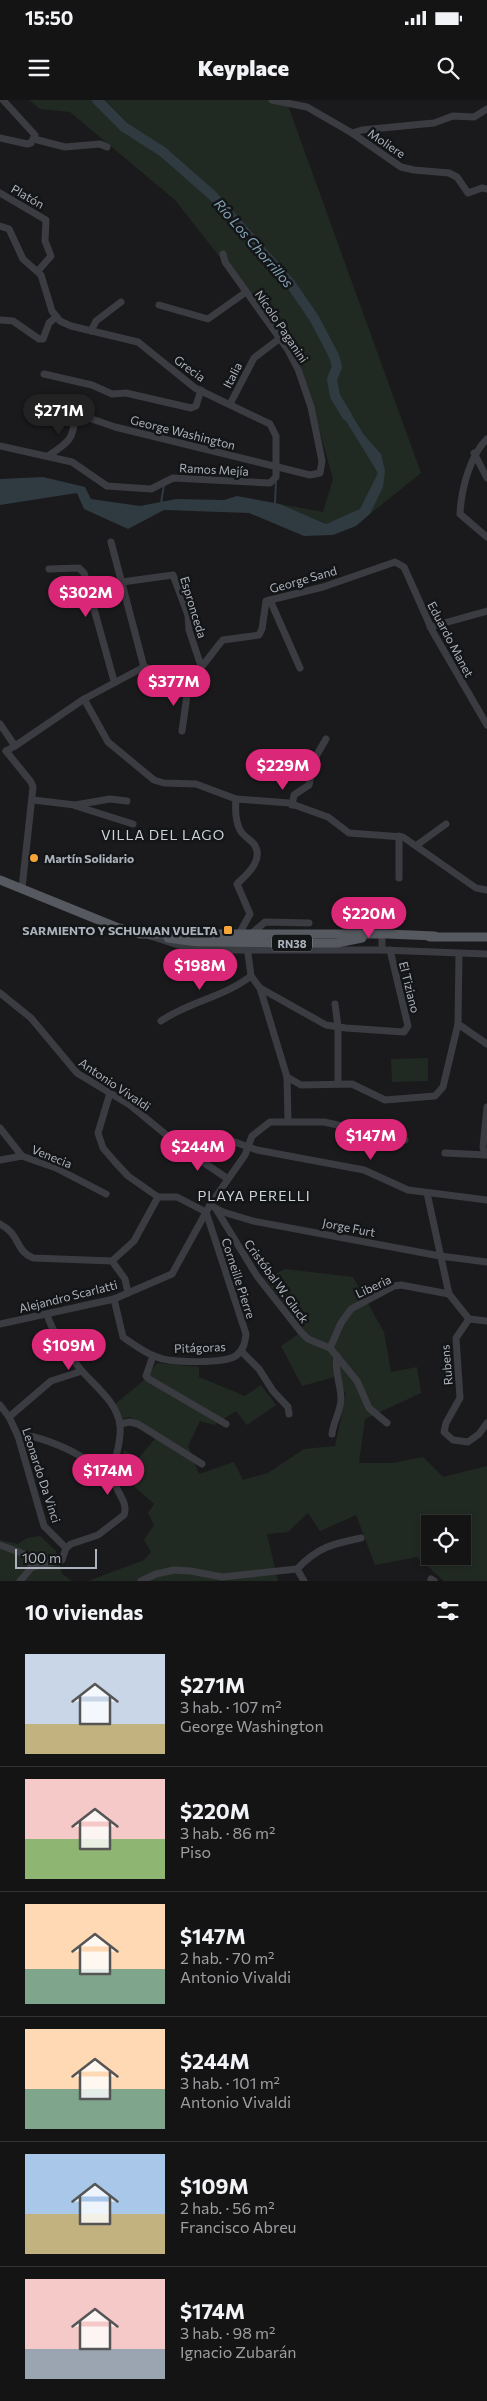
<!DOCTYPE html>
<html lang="es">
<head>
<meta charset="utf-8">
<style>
  body { margin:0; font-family:Commissioner,sans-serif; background:#1d1d1e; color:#f1f3f6; height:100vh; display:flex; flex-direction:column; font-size:19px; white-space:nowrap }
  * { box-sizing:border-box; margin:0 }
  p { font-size:16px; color:#9d9ea0 }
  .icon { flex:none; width:28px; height:28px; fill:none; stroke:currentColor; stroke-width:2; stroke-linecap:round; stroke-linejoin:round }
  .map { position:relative; height:1481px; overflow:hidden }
  .drawer { display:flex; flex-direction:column; background:#141415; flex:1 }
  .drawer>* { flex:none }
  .tools { position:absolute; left:421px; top:1415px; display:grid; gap:10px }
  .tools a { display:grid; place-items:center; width:50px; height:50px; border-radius:0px; background:#141415; box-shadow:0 2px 8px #0003,0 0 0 1px #333334; font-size:25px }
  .scale { position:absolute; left:15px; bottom:12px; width:82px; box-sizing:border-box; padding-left:5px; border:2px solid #acb2bc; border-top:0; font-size:14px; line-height:18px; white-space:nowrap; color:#acb2bc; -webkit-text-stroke:4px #141517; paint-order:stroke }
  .price { position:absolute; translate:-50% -42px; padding:0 11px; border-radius:18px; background:#db2777; color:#fff; font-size:16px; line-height:32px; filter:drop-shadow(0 1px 2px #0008) }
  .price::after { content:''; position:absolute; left:50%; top:30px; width:15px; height:11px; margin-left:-8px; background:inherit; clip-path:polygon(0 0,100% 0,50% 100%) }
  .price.on { background:#222; color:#fff }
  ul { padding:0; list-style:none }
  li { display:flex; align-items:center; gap:15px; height:125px; padding:0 25px }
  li+li { border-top:1px solid #333334 }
  li span { display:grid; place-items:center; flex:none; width:140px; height:100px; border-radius:0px; color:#555 }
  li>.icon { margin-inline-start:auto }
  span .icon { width:60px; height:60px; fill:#fffc; stroke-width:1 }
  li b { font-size:21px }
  h2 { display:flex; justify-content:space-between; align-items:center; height:60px; padding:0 25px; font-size:21px }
  .status { display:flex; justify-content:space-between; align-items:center; height:35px; padding:0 25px; background:#141415; direction:ltr }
  .status svg { height:14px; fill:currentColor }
  header { display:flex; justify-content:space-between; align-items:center; height:65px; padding:0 25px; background:#141415; font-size:22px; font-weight:800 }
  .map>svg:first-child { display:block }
</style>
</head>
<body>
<div class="status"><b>15:50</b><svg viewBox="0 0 49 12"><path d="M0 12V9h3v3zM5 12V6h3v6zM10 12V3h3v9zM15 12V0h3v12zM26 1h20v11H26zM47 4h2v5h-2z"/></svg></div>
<header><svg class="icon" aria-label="menu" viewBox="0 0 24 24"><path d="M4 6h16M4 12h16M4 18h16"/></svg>Keyplace<svg class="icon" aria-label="search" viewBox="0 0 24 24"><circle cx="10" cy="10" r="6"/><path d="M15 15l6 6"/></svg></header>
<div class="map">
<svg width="487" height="1481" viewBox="0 0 487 1481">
  <rect width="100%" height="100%" fill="#1a1a1c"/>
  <g fill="#212a22" fill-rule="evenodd">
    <polygon points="29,0 286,0 421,373 370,414 360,410 326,424 280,404 323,412 333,379 299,258 175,100 70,12 40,9"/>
    <polygon points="428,958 428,981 392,982 391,959"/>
    <path d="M285,1169L353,1177L384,1232L391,1272L417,1267L421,1293L365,1319L359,1363H393L423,1357L443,1377L487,1366V1481H444L417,1457L375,1465L356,1415L320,1431L308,1413L288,1432L267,1434L278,1481H88L144,1460L151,1452L144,1440L154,1425L148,1413L154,1404L120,1374L124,1350L138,1359L159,1334L130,1317L122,1319L115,1304L142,1282L157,1263L199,1267V1277L245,1296L261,1285L276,1305L247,1325L236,1311L214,1325L200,1321L188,1346L199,1374L234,1362L243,1380L268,1373L304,1349L335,1346L346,1295L338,1276L302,1286L281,1246L304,1230L265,1179ZM430,1424H462V1456H430Z"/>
    <polygon points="40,1436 56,1451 62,1474 72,1481 0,1481 0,1440 18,1444 27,1438"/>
  </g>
  <polygon fill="#2f3a41" points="345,304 364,335 381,354 385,371 383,387 370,414 356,426 333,435 304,436 249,413 164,410 128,429 84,409 77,393 0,405 0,379 43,377 85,387 91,399 140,406 176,399 224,400 237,396 280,404 326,424 360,409 378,373 338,308"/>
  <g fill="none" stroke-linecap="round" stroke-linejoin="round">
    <g stroke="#2f3a41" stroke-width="2">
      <polyline points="161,403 164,385"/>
      <polyline points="275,403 276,380"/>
    </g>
    <polyline stroke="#2f3a41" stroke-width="10" points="97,0 124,27 163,52 212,95 290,183 314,218 334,256 337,267 332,279 335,296 347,316"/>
    <g stroke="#3a3c41" stroke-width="7">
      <polyline points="272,0 307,7 352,33 401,67 414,70 449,73 457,77 468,93 482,88 487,89"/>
      <polyline points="352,33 362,30 434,23 453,16 474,17 487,9"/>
      <polyline points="0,38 27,44 31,43 35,35 3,0"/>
      <polyline points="34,39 65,47 100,44 107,47"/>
      <polyline points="0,93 46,120 45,141 51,156 38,171"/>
      <polyline points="0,126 9,129 23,159 41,175 52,211 60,221 71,226 138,242 195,288 270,324 276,336 276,377 270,383 173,378 151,389 107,386 72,362 0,346"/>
      <polyline points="159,205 208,219 246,192"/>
      <polyline points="0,220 13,221 39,239 43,239 49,223 56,217"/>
      <polyline points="91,231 96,221 121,202"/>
      <polyline points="44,274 92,285 112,294 126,293 191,308 196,306 201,290"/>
      <polyline points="230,304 254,258 279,239"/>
      <polyline points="41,310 89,318 115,327 310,375 320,373 322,361 311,307 298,269 288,250 225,162 223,154"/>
      <path d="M487,339C470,355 461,390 460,414L487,437"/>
      <polyline points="474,353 487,378"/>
      <path d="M48,356C66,343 73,342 75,318"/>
      <polyline points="111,442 144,567"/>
      <polyline points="49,469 79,468 84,473 114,581"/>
      <polyline points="122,482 173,475 188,515 189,530 201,566"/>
      <polyline points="270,500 300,568"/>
      <polyline points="430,527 487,511"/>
      <polyline points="84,599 108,642 154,680 164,683 196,684 236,699 289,703 328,717 349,733 403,737 476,788 487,790"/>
      <polyline points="0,624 15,646 6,651"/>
      <polyline points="182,631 188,588 186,581"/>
      <path d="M15,646L84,599L144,567C155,569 161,579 171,582C193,588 211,552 223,540L259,535L262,529L266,501L323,487L395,462L404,467L433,532L487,625"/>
      <polyline points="6,651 31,682 33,687 22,788"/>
      <path d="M236,699C235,710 235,720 240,730C243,736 250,739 254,744C265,760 246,775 237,784L250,814L239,834"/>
      <polyline points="33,700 75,705 110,699 127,701"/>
      <polyline points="292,705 294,695 309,685 315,658 326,639"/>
      <polyline points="76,706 133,724"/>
      <polyline points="417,745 446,724"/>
      <polyline points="399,778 399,736"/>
      <polyline points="251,834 265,822 309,823"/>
      <polyline points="150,836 194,850 382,850 487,854"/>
      <polyline points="382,838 382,850"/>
      <polyline points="247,846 251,876 260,888 287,977 288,1021"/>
      <polyline points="260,888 326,925 346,928 404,932 408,926 390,850"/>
      <polyline points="0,893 31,918 77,973 130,1005 181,1047 228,1079"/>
      <polyline points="335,904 338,927 338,984"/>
      <path d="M161,921C188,902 224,897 251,876"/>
      <polyline points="458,924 487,944"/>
      <polyline points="287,977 301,985 352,984 385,1000 435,996 443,987 458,924 459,854"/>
      <path d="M110,993L98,1033L103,1048L115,1062L128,1076L158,1097H177L206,1112L246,1234C245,1242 244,1249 237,1255C226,1264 171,1263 157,1257C145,1253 133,1244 123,1237L114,1199"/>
      <polyline points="0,1028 22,1056 56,1068 106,1094"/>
      <polyline points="181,1047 212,1039 229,1040 257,1050 364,1070 408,1090 487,1100"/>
      <polyline points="445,1053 487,1055"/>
      <polyline points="485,1055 483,1047 487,1007"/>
      <polyline points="0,1060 22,1056"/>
      <polyline points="427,1093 449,1194 469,1219 456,1238 460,1298 446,1323 444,1332 453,1340 468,1342 479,1334 487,1323"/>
      <polyline points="210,1105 223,1112 253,1121 440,1156 487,1162"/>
      <polyline points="216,1109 257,1176 301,1232 308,1239 330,1248 357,1281 369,1308 387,1323"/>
      <path d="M0,1124C21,1135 15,1151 33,1158L112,1161L125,1179L128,1193"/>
      <polyline points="112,1161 134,1141 158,1097"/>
      <path d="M47,1214C52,1233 69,1254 81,1270C95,1286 118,1303 120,1326C122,1343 113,1360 113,1376C114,1391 129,1401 124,1415L98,1435L71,1444L66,1448"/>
      <polyline points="469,1219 487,1221"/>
      <polyline points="0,1224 114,1199 172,1174 210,1105 245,1055 252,1036 270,1022 324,1022 405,1040"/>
      <polyline points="330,1248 341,1223 351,1209 394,1186 401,1185 449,1194"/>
      <polyline points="241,1251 259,1269 273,1291 288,1307 289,1314"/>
      <polyline points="153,1256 146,1276 149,1279 226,1324"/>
      <polyline points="0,1305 9,1317 18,1336 44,1426 66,1448"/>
      <polyline points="9,1317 51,1281 82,1271"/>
      <polyline points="120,1324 130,1322 138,1324 202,1364"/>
      <path d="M332,1334C333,1322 341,1311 341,1299C341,1284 334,1272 337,1256"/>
      <path d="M18,1336C33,1333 67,1348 80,1356C92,1363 100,1373 113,1376"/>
      <polyline points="0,1445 24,1454 32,1467"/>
      <path d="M297,1469C318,1447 332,1444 361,1438"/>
      <polyline points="297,1469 304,1481"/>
      <polyline points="431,1479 434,1481"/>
      <polyline points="20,1481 32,1467 62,1460 66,1448"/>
      <polyline points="141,1481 156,1474 174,1470 191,1471 222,1477 297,1469"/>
    </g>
    <g stroke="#565960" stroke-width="9">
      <polyline points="0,780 116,827 140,834 387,834 435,836"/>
      <polyline points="430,837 487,837"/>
      <polyline points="168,838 197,842 318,843 337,843 362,838"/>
    </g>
  </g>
  <g fill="#f7a537" stroke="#141517" stroke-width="2">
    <circle cx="34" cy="758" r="5"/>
    <rect x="223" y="825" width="10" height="10" rx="2.5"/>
  </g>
  <g text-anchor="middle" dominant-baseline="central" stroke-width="5" stroke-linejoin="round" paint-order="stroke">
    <rect fill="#141517" stroke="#7e838a" stroke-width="1" x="272" y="834.5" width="40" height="17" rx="4"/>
    <g font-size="11" font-weight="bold" fill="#acb2bc">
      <text x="292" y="843">RN38</text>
    </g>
    <g font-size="12" fill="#acb2bc" stroke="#141517">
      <text transform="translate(387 43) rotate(34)">Moliere</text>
      <text transform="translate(28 96) rotate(30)">Platón</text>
      <text transform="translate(282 226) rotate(56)">Nícolo Paganini</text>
      <text transform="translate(190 268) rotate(36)">Grecia</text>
      <text transform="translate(232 275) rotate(-63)">Italia</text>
      <text transform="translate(183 332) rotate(14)">George Washington</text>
      <text transform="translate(214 369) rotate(3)">Ramos Mejía</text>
      <text transform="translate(303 479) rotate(-16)">George Sand</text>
      <text transform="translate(194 507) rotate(73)">Espronceda</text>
      <text transform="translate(451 539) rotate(62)">Eduardo Manet</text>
      <text transform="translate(410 887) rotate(76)">El Tiziano</text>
      <text transform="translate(115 984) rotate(34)">Antonio Vivaldi</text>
      <text transform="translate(52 1056) rotate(22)">Venecia</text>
      <text transform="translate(349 1127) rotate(11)">Jorge Furt</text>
      <text transform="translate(239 1178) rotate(72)">Corneille Pierre</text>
      <text transform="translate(277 1181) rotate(54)">Cristóbal W. Gluck</text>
      <text transform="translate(373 1186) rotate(-25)">Liberia</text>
      <text transform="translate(68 1196) rotate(-14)">Alejandro Scarlatti</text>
      <text transform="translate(200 1247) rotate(-2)">Pitágoras</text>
      <text transform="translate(446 1265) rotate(-95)">Rubens</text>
      <text transform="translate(42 1375) rotate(72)">Leonardo Da Vinci</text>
    </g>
    <g font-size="12" font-weight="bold" fill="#acb2bc" stroke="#141517" text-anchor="start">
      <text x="44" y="758">Martín Solidario</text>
      <text x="218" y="830" text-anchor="end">SARMIENTO Y SCHUMAN VUELTA</text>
    </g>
    <g font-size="14" font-style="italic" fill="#82a3b7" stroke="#141517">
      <text transform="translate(254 143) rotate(49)">Río Los Chorrillos</text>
    </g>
    <g font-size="14" letter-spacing="1" fill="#cdd1d8" stroke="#141517">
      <text x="163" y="734">VILLA DEL LAGO</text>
      <text x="254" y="1095">PLAYA PERELLI</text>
    </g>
  </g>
</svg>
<div class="tools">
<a><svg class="icon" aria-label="locate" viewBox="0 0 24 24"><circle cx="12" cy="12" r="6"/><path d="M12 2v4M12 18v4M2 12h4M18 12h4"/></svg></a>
</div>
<div class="scale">100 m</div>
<b class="price on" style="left:59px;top:336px">$271M</b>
<b class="price" style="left:86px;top:518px">$302M</b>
<b class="price" style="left:174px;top:607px">$377M</b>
<b class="price" style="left:283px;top:691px">$229M</b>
<b class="price" style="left:369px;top:839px">$220M</b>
<b class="price" style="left:200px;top:891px">$198M</b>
<b class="price" style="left:371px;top:1061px">$147M</b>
<b class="price" style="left:198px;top:1072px">$244M</b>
<b class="price" style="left:69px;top:1271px">$109M</b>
<b class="price" style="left:108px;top:1396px">$174M</b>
</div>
<section class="drawer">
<h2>10 viviendas<svg class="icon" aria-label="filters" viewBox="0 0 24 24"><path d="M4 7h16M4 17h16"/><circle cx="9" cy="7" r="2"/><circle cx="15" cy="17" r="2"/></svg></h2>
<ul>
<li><span style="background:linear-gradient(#c9d6e8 70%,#c2b280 0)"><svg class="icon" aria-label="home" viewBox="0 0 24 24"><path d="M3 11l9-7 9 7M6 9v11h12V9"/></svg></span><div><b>$271M</b><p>3 hab. · 107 m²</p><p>George Washington</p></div></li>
<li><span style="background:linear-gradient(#f6c9c9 60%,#8fb573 0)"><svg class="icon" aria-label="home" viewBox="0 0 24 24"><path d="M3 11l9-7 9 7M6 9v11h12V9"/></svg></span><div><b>$220M</b><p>3 hab. · 86 m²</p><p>Piso</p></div></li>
<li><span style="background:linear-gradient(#ffd9b3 65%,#7fa58c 0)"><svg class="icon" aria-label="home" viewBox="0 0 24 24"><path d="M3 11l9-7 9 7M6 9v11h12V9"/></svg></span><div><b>$147M</b><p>2 hab. · 70 m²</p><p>Antonio Vivaldi</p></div></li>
<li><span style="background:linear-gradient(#ffd9b3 60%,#7fa58c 0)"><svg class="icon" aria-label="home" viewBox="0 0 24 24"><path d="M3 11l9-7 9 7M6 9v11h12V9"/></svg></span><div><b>$244M</b><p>3 hab. · 101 m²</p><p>Antonio Vivaldi</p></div></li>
<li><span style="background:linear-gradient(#a9c7e8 60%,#c2b280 0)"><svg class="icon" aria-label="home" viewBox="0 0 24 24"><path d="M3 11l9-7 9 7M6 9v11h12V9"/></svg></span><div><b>$109M</b><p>2 hab. · 56 m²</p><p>Francisco Abreu</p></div></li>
<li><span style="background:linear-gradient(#f6c9c9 70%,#9aa5b1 0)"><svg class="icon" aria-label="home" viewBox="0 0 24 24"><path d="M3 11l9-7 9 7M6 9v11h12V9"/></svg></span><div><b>$174M</b><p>3 hab. · 98 m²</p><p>Ignacio Zubarán</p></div></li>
</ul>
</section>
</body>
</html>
